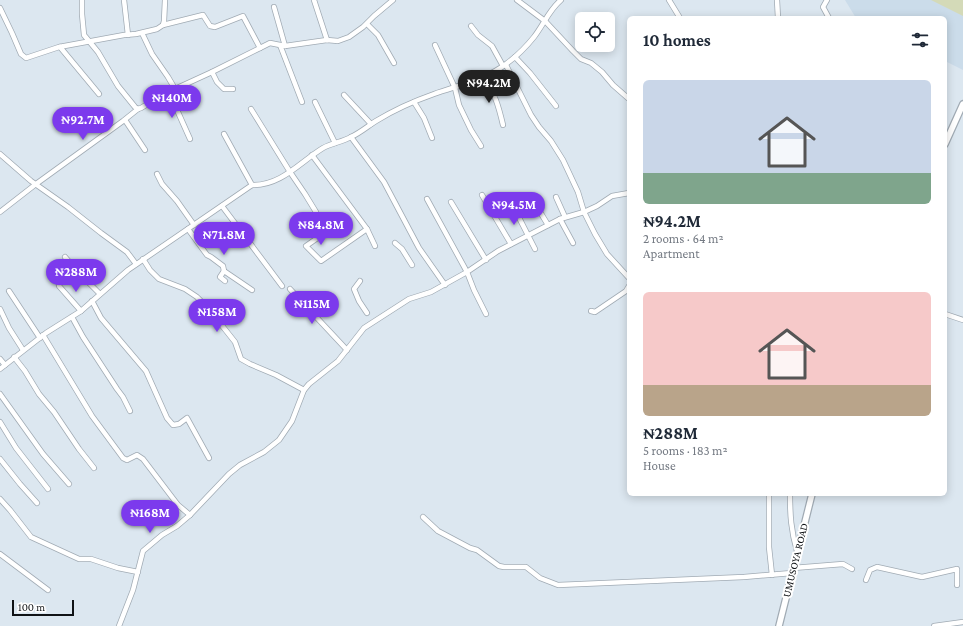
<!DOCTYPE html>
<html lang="en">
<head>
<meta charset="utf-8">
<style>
  body { margin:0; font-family:"Crimson Pro",serif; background:#f6f6f7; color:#1f2937; height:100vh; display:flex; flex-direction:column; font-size:15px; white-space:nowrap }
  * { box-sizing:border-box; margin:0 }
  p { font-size:13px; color:#747a83 }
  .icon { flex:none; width:22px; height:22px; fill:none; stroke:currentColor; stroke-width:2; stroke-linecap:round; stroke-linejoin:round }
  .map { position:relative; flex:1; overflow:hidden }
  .side { position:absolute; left:627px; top:16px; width:320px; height:480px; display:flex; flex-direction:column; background:#fff; border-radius:6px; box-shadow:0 2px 10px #0003 }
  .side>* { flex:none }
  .fabs { position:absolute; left:575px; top:12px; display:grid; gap:8px }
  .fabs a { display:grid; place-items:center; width:40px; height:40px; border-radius:6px; background:#fff; box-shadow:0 2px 10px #0003; font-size:20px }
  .scale { position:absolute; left:12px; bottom:10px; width:62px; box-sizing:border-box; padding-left:4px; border:2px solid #101316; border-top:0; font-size:11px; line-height:14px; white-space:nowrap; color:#101316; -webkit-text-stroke:3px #fff; paint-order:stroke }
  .price { position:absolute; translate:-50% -34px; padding:0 9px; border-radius:14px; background:#7c3aed; color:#fff; font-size:13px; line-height:26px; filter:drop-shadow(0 1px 2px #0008) }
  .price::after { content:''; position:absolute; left:50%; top:24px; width:12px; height:9px; margin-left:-6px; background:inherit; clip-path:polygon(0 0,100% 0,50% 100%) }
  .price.current { background:#222; color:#fff }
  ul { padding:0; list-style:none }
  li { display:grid; align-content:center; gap:8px; height:212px; padding:0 16px }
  li span { display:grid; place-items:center; height:124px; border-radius:6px; color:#555 }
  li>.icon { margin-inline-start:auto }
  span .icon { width:72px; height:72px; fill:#fffc; stroke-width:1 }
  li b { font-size:17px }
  h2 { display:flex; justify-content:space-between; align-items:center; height:48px; padding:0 16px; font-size:17px }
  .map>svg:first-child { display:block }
</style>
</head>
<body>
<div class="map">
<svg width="963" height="626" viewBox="0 0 963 626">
  <rect width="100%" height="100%" fill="#dce7f0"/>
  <polygon fill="#cbdcea" points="845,0 963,0 963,70 945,61 945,18 856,18"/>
  <polygon fill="#d4dab8" points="931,0 963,0 963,16"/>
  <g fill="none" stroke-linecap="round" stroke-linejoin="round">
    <defs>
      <g id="minor">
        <polyline points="82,0 82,14 84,35 98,52 118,86 135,107 138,109 141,108 164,94 212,72 260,48"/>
        <polyline points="124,0 128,35"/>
        <polyline points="314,0 327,40"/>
        <polyline points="517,0 545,21 573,51 581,59 591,63 602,72 613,85 629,99"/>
        <polyline points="669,0 680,18"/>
        <polyline points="777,0 778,18"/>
        <polyline points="827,0 823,7 829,18"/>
        <polyline points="274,7 285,46"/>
        <polyline points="0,8 12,33 21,54 26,58 59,47 124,35 136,34 157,29 163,25 164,21 165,0"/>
        <polyline points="367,24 378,35 394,63"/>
        <polyline points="163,25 203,15 210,26 215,27 243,16 260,48 270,43 285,46 327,40 338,41 349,37 363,27 374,16 393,0"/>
        <polyline points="471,26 478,35 492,46 503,66"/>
        <polyline points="142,33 152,54 168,77 175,89"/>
        <polyline points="280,45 302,102"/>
        <polyline points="435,45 455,88 459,105 471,130 481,146"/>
        <polyline points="60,47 99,94"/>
        <polyline points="515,57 530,73 556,106"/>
        <polyline points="506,65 531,115 539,127 551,141 563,160 578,192 584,212 595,234 607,254 629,278"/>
        <polyline points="212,72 217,82 224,89 233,89"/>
        <path d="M482,78C495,91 499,108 503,125"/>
        <polyline points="169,92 190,139"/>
        <polyline points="344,95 371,124"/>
        <polyline points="315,102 335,143"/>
        <polyline points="414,102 424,118 432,138"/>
        <polyline points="251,109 290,172 305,194 316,212"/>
        <polyline points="125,120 145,150"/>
        <polyline points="224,134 252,185"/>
        <polyline points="351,137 384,182 419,248 445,285"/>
        <polyline points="0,154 31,181 68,207 101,233 127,252 136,264"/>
        <polyline points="312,155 367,229 375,246"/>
        <polyline points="157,174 162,184 177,201 194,225"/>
        <polyline points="482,195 511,244"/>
        <polyline points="508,196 535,249"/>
        <polyline points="556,197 565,217"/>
        <polyline points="451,202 486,260"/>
        <polyline points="534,202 548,225"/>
        <polyline points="222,206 282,286"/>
        <polyline points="0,212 36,184 123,121 138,109"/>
        <polyline points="560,219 573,243"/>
        <polyline points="188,229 207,255 211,257 223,266 224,271 252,290"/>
        <polyline points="326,232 306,246 321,261 367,229"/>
        <polyline points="395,243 402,249 412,265"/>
        <polyline points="65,257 77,271 100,294"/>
        <polyline points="143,259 150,270 159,279 185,289 197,297 208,308 235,342 241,359 250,364 276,375 304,390"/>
        <polyline points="224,271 220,277 225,281"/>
        <polyline points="360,281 354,289 359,301 367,313"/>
        <polyline points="59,286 81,311"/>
        <polyline points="290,289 347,350"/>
        <polyline points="9,291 40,338"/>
        <polyline points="92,301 101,318 146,371 167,418 173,425 179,424 187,418 209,458"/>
        <polyline points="0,309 9,328 23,350"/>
        <polyline points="591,311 595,312 626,291 629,286"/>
        <polyline points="486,314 474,290 467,272 498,251 560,219 584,212 597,206 612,196 629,193"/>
        <polyline points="945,314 963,320"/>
        <polyline points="72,317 83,337 117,389 123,397 130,411"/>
        <polyline points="43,335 92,416 123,458 127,460 137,455 143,459 178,505 190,515"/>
        <polyline points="14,357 25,371 39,394 54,412 79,449 94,468"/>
        <polyline points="0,359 5,365"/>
        <path d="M0,369L46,333L81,311L128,270L252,185C281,186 300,162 323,148C332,143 342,142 351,137C360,133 368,126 376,121C394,110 414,101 434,94C459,85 485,80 506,64C517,56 526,47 534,37C544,24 549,10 561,0"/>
        <polyline points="0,394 43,454 69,484"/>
        <polyline points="0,422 16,448 48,489"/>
        <polyline points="0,459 20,484 37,503"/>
        <polyline points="769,494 769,547 772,575"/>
        <path d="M790,494C790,515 791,531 797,551"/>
        <polyline points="0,499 10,510 31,537 79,559 91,559 118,568 138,572"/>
        <polyline points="423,517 438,531 470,548 477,550 499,566 504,567 526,567 540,578 558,585 744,577 792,573"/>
        <polyline points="0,554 48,590"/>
        <polyline points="793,568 843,564 852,569"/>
        <polyline points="866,580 870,570 877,567 922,577 957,569 957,585"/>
        <polyline points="119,626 133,590 143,551 162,535 177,526 190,515 229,474 240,465 264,452 279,440 292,421 304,390 309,384 338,361 364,328 409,299 431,292 467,272 427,199"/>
        <polyline points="934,626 963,622"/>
      </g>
      <g id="major">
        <polyline points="945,144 963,104"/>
        <polyline points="779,626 812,494"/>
      </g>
    </defs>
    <use href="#minor" stroke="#a1abb4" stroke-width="6"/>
    <use href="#major" stroke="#a1abb4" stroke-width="8"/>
    <use href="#minor" stroke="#fff" stroke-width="4.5"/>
    <use href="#major" stroke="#fff" stroke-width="5.5"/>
  </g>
  <g text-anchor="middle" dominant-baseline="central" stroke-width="4" stroke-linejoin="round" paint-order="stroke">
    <g font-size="11" fill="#101316" stroke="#fff">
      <text transform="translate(795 560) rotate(-76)">UMUSOYA ROAD</text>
    </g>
  </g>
</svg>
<div class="fabs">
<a><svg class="icon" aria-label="locate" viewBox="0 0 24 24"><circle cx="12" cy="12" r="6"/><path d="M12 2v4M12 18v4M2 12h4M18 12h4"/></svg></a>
</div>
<div class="scale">100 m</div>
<b class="price current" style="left:489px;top:104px">₦94.2M</b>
<b class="price" style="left:172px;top:119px">₦140M</b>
<b class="price" style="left:83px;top:141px">₦92.7M</b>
<b class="price" style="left:514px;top:226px">₦94.5M</b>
<b class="price" style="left:321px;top:246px">₦84.8M</b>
<b class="price" style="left:224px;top:256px">₦71.8M</b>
<b class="price" style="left:76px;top:293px">₦288M</b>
<b class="price" style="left:312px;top:325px">₦115M</b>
<b class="price" style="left:217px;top:333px">₦158M</b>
<b class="price" style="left:150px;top:534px">₦168M</b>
<section class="side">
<h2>10 homes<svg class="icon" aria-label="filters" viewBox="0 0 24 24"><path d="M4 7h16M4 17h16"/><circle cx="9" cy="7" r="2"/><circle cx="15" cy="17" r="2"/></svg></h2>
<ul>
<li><span style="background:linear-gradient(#c9d6e8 75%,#7fa58c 0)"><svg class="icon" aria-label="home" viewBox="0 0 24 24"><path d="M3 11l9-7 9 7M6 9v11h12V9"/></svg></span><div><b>₦94.2M</b><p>2 rooms · 64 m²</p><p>Apartment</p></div></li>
<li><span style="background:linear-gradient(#f6c9c9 75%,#b9a48a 0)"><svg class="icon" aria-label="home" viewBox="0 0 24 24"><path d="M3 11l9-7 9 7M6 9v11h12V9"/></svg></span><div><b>₦288M</b><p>5 rooms · 183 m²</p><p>House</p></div></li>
</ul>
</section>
</div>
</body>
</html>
